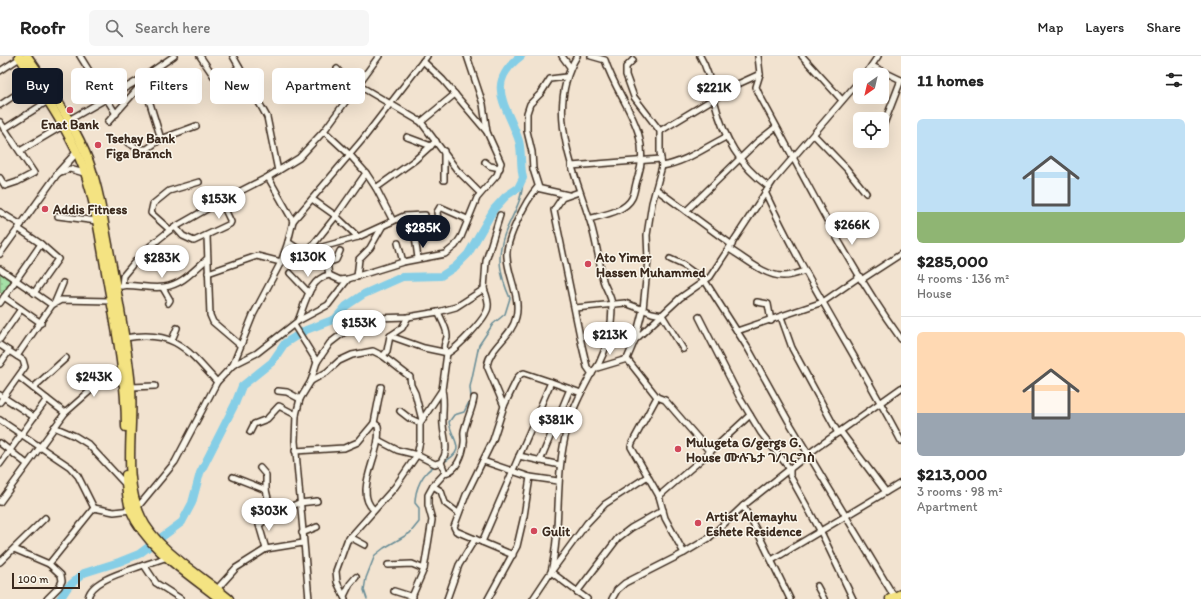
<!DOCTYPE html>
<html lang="en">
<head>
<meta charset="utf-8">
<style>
  body { margin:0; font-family:Itim,"Noto Sans Ethiopic",sans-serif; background:#f6f6f6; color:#222; height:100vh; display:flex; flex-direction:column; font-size:15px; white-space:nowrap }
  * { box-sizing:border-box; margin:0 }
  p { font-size:13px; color:#767676 }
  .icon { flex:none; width:22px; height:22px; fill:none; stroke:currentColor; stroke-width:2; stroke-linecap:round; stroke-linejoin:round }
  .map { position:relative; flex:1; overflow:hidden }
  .details { display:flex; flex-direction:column; background:#fff; width:300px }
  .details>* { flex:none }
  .banner { position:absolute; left:12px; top:12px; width:380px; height:36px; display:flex; gap:8px }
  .needle { width:26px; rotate:214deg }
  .tools { position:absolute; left:853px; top:12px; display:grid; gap:8px }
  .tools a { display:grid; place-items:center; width:36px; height:36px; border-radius:6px; background:#fff; box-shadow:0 4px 16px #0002; font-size:20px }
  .scale { position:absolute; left:12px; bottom:10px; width:68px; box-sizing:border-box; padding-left:4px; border:2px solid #3b2a1e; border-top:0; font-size:11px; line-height:14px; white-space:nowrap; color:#3b2a1e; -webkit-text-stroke:3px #fbf7ec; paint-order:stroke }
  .price { position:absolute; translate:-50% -34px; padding:0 9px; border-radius:14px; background:#fff; color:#222; font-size:13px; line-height:26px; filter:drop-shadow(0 1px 2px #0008) }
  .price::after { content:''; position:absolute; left:50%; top:24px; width:12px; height:9px; margin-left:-6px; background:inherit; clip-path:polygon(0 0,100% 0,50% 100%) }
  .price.selected { background:#111827; color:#fff }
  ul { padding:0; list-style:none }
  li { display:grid; align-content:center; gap:8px; height:212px; padding:0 16px }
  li+li { border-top:1px solid #e0e0e0 }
  li span { display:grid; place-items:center; height:124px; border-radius:6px; color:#555 }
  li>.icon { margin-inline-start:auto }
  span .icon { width:72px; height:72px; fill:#fffc; stroke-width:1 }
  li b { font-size:17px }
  h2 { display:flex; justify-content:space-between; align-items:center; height:48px; padding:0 16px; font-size:17px }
  .pill { padding:0 14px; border-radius:6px; background:#fff; box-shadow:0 4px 16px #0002; font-size:14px; line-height:36px }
  .pill.selected { background:#111827; color:#fff }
  header { display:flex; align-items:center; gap:24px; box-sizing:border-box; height:56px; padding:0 20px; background:#fff; border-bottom:1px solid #e0e0e0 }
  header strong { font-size:19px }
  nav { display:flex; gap:22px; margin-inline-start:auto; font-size:14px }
  .search { width:280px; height:36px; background:#f6f6f6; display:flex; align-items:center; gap:10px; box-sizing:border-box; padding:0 14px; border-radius:6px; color:#767676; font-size:15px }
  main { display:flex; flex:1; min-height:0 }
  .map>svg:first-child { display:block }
</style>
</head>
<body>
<header>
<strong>Roofr</strong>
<div class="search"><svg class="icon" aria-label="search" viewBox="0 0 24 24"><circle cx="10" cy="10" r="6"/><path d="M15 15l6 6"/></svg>Search here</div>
<nav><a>Map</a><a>Layers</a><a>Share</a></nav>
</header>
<main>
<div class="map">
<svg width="901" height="543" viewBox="0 0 901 543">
  <defs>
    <pattern id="grass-dots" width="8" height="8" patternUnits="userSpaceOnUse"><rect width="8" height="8" fill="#a5e1a7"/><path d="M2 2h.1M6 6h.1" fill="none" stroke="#8fc18f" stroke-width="1.8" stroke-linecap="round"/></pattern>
  </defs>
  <rect width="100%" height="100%" fill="#f2e3d0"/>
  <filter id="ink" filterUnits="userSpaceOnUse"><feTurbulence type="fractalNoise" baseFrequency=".025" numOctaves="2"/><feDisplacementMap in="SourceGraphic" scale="8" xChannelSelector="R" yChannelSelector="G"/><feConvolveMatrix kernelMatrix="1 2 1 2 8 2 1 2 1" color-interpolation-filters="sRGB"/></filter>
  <g filter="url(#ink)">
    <polygon fill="url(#grass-dots)" stroke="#708662" points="0,215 12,224 2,238 0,236"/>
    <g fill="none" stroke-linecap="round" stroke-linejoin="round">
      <g stroke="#678c96" stroke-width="1.5">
        <path d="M442,407C469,393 452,386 449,366L454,359L464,356L471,342L470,331L479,289L493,268L505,258L510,242C500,220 496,200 505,177C513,157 523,145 523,122"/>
        <path d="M367,543L364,534L366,522L375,499L384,492L410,477L419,466V452L415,447C415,434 422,416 435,410"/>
      </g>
      <path stroke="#85cee6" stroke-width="8" d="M60,543L68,531L84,517L119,506L139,498L182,466L192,447L200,417L235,348L242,330L272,306L285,287L306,274L335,263L346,250L364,238L402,221L441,220L455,211L468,198L494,153L506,140L518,132L523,122C520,110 522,95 519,85C508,50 483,29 521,0"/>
      <defs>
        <g id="minor">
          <polyline points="80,0 116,58"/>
          <polyline points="200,0 217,25 222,25 239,11"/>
          <polyline points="233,0 267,61 278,115"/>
          <polyline points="562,0 570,11"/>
          <path d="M577,0C545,53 573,112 590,165C596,184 599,204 603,224C605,232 612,241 612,249C612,268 608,289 600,305C598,311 593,315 590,320C581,337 572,354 567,373C554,420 562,470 551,516L587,467L605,448L648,420"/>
          <path d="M700,0C709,15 711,31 715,47C724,82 739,109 769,131"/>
          <path d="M758,0L760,18L756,31L760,40C805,122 846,207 901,283"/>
          <polyline points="802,0 842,44"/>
          <polyline points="633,4 626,11 626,19 634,41 660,75 660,96 662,110 652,147 647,179 648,204 643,253 635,284 627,303 657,341 665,344 710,396 659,440"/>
          <polyline points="423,5 443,24 487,76"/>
          <polyline points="872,10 901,24"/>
          <polyline points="337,13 350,28 358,29 421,66"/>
          <polyline points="0,15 20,2"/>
          <polyline points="865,19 878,0"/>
          <polyline points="139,24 149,44 161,83"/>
          <polyline points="455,38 421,66 457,114 480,137"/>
          <polyline points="0,49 35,26"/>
          <polyline points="69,64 139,24 174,0"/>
          <polyline points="0,66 34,117 17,126 5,130 0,122"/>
          <polyline points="108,66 141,29"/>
          <polyline points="4,73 48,45"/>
          <polyline points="882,73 901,24"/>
          <polyline points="660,75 738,28 760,18"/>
          <polyline points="814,79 846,112 866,137"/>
          <polyline points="407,81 431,90"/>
          <polyline points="128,87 139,93 147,93 161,83 196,70"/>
          <polyline points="20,95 64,69"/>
          <polyline points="444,95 444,124"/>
          <polyline points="485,106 490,110 500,112"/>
          <polyline points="571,110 661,103"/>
          <path d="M662,110C686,106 704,92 726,81"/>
          <polyline points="268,121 293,165"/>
          <polyline points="376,132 415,104 436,85"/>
          <polyline points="539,132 533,113 532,96 527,75 527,57 530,48 541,37 550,23 566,21"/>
          <polyline points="656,133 732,189"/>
          <polyline points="579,136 562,142 554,154 582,290 587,311 592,318"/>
          <path d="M765,136C805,222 857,301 901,385"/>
          <polyline points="312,143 336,160 358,181"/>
          <polyline points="686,155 757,86 776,71"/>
          <polyline points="0,156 21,169"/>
          <polyline points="58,160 97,165"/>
          <path d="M589,163C602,159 625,156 632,142C635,136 635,128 638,121C653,75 618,45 605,4L591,0"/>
          <polyline points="438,164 437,156 440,151 467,163"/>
          <polyline points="393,165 404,160 425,159"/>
          <polyline points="175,171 183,180 194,185 230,168 231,166 221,145"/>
          <polyline points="19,173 41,188"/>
          <polyline points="170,174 151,157 153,148 169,135 199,126"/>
          <polyline points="207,180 210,259 213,266 240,289"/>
          <polyline points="415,181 418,202"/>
          <polyline points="288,186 297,192 308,195 336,160 366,117 350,99 324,75"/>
          <polyline points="398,187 403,206"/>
          <path d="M729,193C745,202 764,220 783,220C791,220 798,217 805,215"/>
          <polyline points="308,195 358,181 393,165 376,132 366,117"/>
          <polyline points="0,198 58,117 70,113 84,117"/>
          <polyline points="670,203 683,209 705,225 749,294 789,366 895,542"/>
          <polyline points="0,213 52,249 17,300"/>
          <polyline points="208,217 257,200 281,206"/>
          <polyline points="290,217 309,237"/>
          <polyline points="329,219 327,207 336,204 340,195"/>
          <polyline points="357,221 359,203 370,192 382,171"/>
          <polyline points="861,224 901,198"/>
          <path d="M120,230C134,228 149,233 164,231C182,229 194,214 207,203"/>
          <polyline points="122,230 123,220 143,196 170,174 221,145 268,121 299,102 324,75 379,0"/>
          <polyline points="163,232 170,244 168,247"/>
          <polyline points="4,241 41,267"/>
          <polyline points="55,246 63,227"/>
          <polyline points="757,246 768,248 771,265"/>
          <polyline points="0,247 41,188 58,203 34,237"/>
          <polyline points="52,249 61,244 111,245"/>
          <polyline points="575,252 625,247 652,257 662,259 683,293"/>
          <polyline points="699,261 741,344 761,377 790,413 790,420 821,476 853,543"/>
          <polyline points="781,261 792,292 838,377"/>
          <path d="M298,265C305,248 309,223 329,219L340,224L348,223"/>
          <polyline points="294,269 317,306"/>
          <polyline points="737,275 823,246 859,221"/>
          <path d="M390,280L424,292L448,297C457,292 487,262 488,251C489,245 486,238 484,233"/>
          <path d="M125,282C174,273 187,293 217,326"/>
          <polyline points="0,283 21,253"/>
          <polyline points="636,283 680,242 710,221 773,125 860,24"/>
          <polyline points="172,284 177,272"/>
          <polyline points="0,289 9,295 0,308"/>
          <polyline points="383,300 410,321 411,329 415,337 422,364"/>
          <polyline points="233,309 257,297 298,265 328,249 348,223 403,206 445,198 455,190 461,181 477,142 497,119 501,107 487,76 483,48 467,0"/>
          <polyline points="597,312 627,303"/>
          <polygon points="524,317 551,326 482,486 456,475 454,471 466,439 493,384 504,350 518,321 521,318"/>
          <polyline points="311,325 327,316 339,305 352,299 373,295 383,300 387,295 390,280 402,272 408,261"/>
          <polyline points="551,326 581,337"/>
          <polyline points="131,331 155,330"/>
          <polyline points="33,332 66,302"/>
          <polyline points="278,335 287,336 300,343"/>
          <polyline points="0,339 34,361"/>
          <polyline points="657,341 632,387 631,391 659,440 665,462 684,497"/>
          <polyline points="47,343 65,357"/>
          <polyline points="0,346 25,311 23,304 9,295"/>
          <path d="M504,350L487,310C490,290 512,281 516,261C521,241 508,221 507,201C505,185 526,144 537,132L568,139"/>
          <polyline points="400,355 409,362 420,367"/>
          <polyline points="0,364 70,411 78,420 94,452"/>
          <polyline points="54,371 75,380 88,388 126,429"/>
          <polyline points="250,376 254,368 267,363 279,350 296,359"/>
          <polyline points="841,376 886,436"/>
          <path d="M378,384L397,394L417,399L435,408L441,406C450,393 444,384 443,369C442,357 445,346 442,334"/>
          <polyline points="0,387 27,408"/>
          <polyline points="295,395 344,392 358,386 374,367 381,331"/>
          <polyline points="710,396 750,359"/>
          <polyline points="519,400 560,409"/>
          <polyline points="483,405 530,421 524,460 517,490 488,543"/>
          <polyline points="540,405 570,333"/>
          <polyline points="0,408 47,343 19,321"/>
          <polyline points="260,412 266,419 266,434 272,459 299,447 317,445"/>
          <path d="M445,417C457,415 463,398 464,387C465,383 463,379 464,375C467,363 472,354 474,342"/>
          <polyline points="233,421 266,434"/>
          <polyline points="530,421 558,425"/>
          <polyline points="433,430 441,435 445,447 458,457"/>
          <polyline points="0,446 65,357 99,327 102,325 124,326"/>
          <polyline points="743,450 757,475 790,543"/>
          <polyline points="137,452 175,406 217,326 233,309 253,259 281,206 288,186 293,165 363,83 427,0"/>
          <path d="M374,454C352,435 383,396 378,370L374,367"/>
          <polyline points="302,477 317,471"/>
          <polyline points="350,481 365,489"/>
          <polyline points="482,486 513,499"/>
          <polyline points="14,493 49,508"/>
          <polyline points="266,493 259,469 272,459"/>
          <polyline points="772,504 901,427"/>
          <polyline points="0,506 45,462"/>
          <polyline points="144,509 168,501"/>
          <polyline points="388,509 412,508 424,513"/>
          <polyline points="817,530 824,543"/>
          <polyline points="217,533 236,512 266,493 303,487"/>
          <polyline points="394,535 413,541"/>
          <polyline points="577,536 618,482 631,472 663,454"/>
          <polyline points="344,540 350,528 356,521"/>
          <polyline points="47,543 59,531 62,525 61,519 49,508 94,452 114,456 131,454"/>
          <path d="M88,543C89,524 128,515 144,509L156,527L181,543"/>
          <polyline points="309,543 295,385 296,359 300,343 311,325 317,306 330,287 356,267 375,262 408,261 438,256 456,251 484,233 486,205 500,159"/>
          <path d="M345,543L337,526L336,515L347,485L395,431L417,399L420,385V367L442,334L447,297C442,291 445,288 447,281C448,274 441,263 438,256"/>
          <polyline points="411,543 424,513 432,464 428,449 428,439 433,430 445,417 441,406"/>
          <polyline points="447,543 459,509 475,483"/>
          <polyline points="533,543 551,516 587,543"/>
          <polyline points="612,543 617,534 625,527 684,497 709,482 743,450 815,393 901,332"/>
        </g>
        <polyline id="tertiary" points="58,117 77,96"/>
        <g id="primary">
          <path d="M19,0C40,33 63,65 79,101C93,132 99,176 105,210C114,263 126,317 126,371"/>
          <path d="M27,0C48,30 70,62 85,96C99,128 103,165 110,199C118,243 127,287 131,331C134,374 122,421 141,461C156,494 202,520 229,543"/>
          <path d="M126,419C126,431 127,445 131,455C146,492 190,519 220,543"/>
          <polyline points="890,543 901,538"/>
        </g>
      </defs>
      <use href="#minor" stroke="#3b2a1e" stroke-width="8"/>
      <use href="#tertiary" stroke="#3b2a1e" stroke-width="9"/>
      <use href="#primary" stroke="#3b2a1e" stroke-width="11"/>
      <use href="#minor" stroke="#fbf7ec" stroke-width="5"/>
      <use href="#tertiary" stroke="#fbf7ec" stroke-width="6"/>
      <use href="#primary" stroke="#f4e382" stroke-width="8"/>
    </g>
  </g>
  <g fill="#d1495b" stroke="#fbf7ec" stroke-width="1.5">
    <circle cx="70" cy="54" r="4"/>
    <circle cx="98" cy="89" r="4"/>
    <circle cx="45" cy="153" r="4"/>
    <circle cx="588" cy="208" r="4"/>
    <circle cx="678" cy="393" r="4"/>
    <circle cx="698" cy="467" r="4"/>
    <circle cx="534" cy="475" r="4"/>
  </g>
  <g text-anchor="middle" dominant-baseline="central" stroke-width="3" stroke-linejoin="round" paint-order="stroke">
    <g font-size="13" font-weight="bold" fill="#3b2a1e" stroke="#fbf7ec" text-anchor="start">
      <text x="70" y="68" text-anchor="middle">Enat Bank</text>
      <text x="106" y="82">Tsehay Bank<tspan x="106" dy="15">Figa Branch</tspan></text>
      <text x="53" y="153">Addis Fitness</text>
      <text x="596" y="201">Ato Yimer<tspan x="596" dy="15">Hassen Muhammed</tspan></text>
      <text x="686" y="386">Mulugeta G/gergs G.<tspan x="686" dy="15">House ሙሉጌታ ገ/ገርግስ</tspan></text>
      <text x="706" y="460">Artist Alemayhu<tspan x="706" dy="15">Eshete Residence</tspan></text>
      <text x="542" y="475">Gulit</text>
    </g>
  </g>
</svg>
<div class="tools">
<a><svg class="needle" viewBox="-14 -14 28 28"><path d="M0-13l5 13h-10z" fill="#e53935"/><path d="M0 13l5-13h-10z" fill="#767676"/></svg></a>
<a><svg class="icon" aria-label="locate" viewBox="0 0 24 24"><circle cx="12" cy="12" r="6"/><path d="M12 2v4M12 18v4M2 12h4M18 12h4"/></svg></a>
</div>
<div class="scale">100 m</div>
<b class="price" style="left:714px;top:53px">$221K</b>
<b class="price" style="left:219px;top:164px">$153K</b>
<b class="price" style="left:852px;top:190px">$266K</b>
<b class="price selected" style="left:423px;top:193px">$285K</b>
<b class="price" style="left:308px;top:222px">$130K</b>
<b class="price" style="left:162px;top:223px">$283K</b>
<b class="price" style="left:359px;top:288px">$153K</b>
<b class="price" style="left:610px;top:300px">$213K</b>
<b class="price" style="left:94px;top:342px">$243K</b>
<b class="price" style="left:556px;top:385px">$381K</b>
<b class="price" style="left:269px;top:476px">$303K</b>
<div class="banner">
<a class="pill selected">Buy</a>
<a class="pill">Rent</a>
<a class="pill">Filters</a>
<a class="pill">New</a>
<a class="pill">Apartment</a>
</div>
</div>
<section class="details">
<h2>11 homes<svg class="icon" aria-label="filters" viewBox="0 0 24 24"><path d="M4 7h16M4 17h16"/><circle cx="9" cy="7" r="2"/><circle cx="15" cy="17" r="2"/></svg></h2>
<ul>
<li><span style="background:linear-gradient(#bfe0f5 75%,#8fb573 0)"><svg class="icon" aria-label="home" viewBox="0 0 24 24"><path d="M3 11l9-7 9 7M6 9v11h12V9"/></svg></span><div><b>$285,000</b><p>4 rooms · 136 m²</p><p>House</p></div></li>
<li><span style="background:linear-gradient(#ffd9b3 65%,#9aa5b1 0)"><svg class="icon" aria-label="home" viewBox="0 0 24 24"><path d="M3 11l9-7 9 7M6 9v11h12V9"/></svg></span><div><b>$213,000</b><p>3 rooms · 98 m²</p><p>Apartment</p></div></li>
</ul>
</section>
</main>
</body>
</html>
